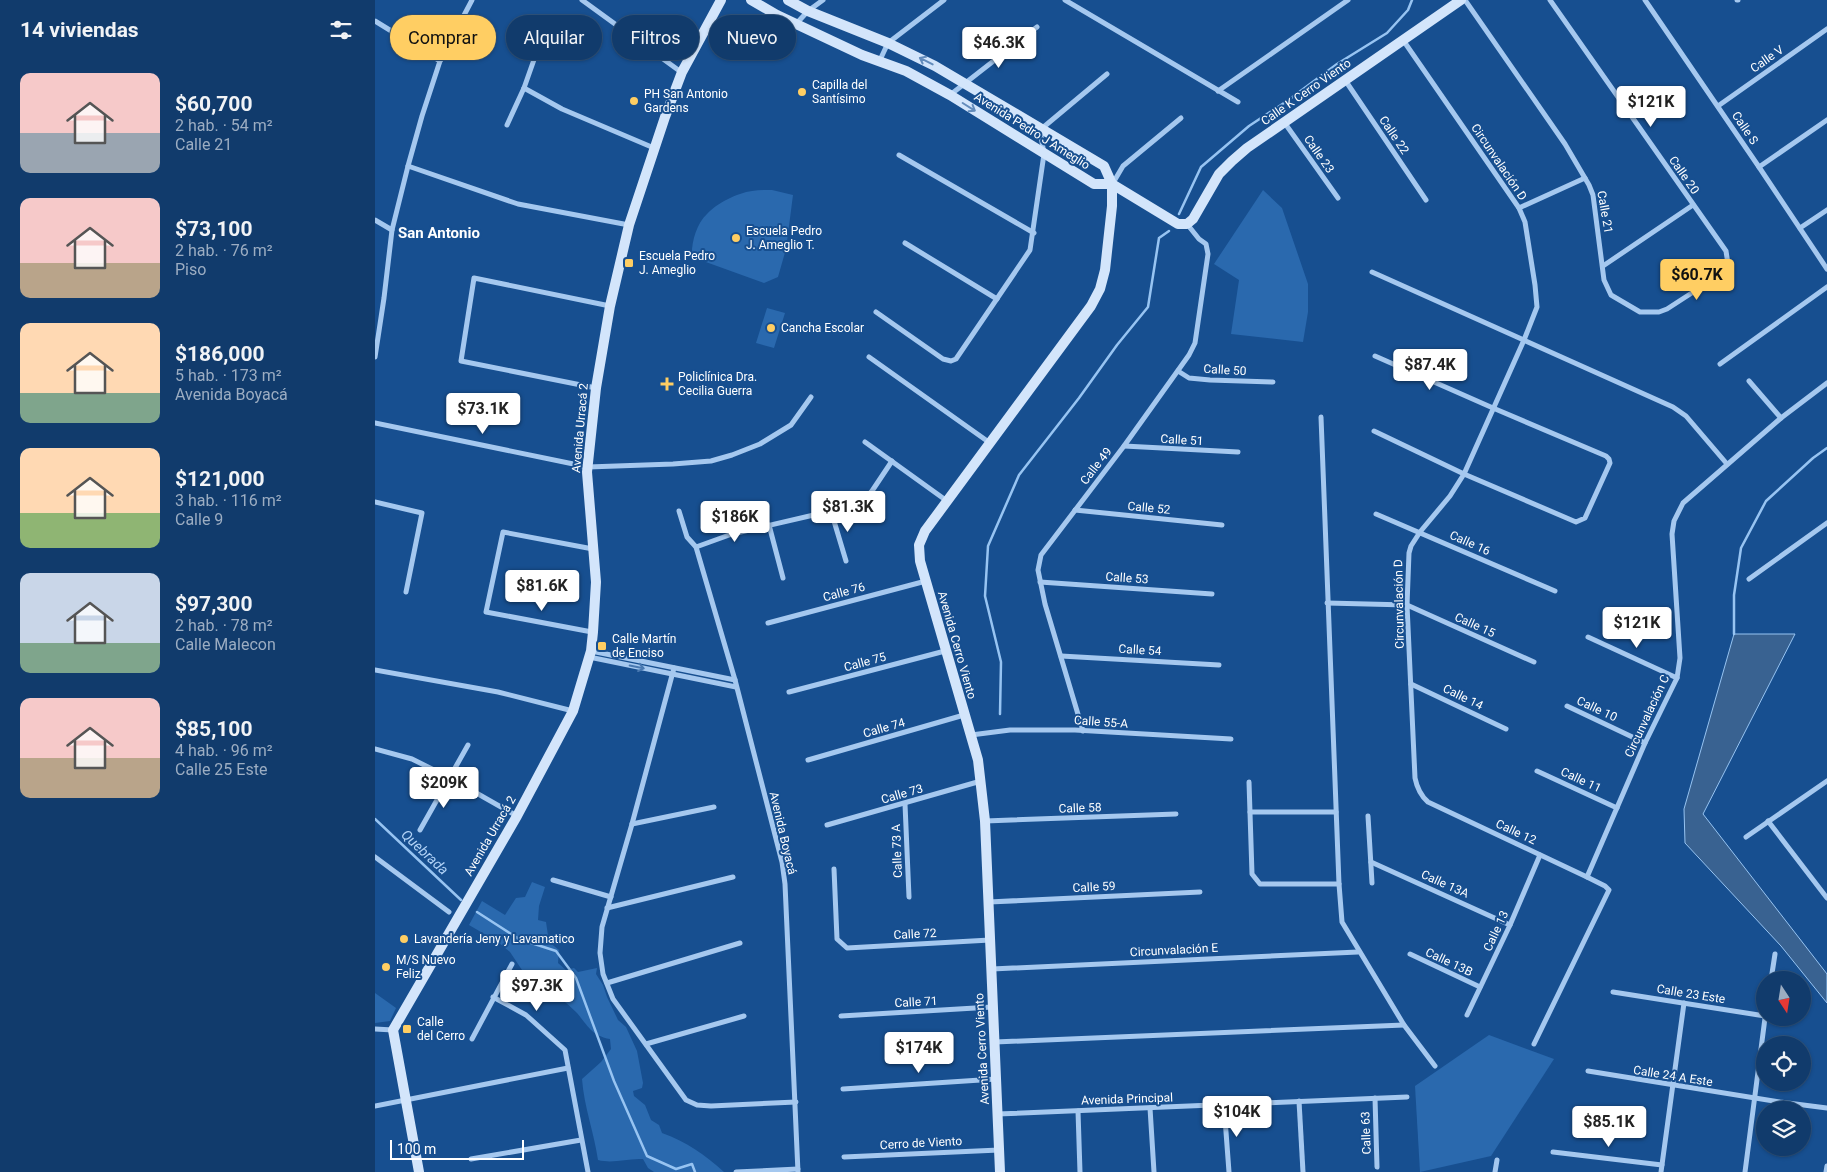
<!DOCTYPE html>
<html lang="es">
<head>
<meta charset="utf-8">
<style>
  body { margin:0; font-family:Roboto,sans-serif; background:#1a4272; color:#f1f3f6; height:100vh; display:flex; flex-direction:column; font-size:19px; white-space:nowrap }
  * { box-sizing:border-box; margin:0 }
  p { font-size:16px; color:#9cadc2 }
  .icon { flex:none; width:28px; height:28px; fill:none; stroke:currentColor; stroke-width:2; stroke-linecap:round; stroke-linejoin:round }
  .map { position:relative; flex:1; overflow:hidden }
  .panel { display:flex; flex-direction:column; background:#113b6c; width:375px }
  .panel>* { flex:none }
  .hud { position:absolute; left:15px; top:15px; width:475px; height:45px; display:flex; gap:10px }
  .needle { width:32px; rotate:168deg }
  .tools { position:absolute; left:1381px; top:971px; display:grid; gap:10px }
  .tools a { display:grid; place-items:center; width:55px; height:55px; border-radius:50%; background:#113b6c; box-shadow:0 1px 4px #0004,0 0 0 1px #30557f; font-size:25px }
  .scale { position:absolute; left:15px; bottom:12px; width:134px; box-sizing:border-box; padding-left:5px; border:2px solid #fff; border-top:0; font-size:14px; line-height:18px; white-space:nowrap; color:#fff; -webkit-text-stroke:4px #174f90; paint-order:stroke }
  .price { position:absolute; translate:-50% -42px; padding:0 11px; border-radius:5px; background:#fff; color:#222; font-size:16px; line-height:32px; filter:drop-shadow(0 1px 2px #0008) }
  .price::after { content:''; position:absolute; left:50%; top:30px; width:15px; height:11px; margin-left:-8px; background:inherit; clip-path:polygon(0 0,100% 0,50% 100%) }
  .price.current { background:#ffce63; color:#111 }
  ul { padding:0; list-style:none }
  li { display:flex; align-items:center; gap:15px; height:125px; padding:0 20px }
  li span { display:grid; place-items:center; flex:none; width:140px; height:100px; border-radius:10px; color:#555 }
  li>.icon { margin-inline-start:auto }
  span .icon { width:60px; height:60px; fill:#fffc; stroke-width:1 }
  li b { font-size:21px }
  h2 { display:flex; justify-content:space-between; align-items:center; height:60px; padding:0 20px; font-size:21px }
  .pill { padding:0 18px; border-radius:22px; background:#113b6c; box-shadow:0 1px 4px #0004,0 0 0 1px #30557f; font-size:18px; line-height:45px }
  .pill.current { background:#ffce63; color:#111 }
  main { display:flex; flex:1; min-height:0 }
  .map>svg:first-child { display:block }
</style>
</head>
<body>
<main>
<section class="panel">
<h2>14 viviendas<svg class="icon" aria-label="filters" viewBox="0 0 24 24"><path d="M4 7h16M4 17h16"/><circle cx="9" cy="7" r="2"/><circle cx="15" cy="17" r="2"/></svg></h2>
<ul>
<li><span style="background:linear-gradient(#f6c9c9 60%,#9aa5b1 0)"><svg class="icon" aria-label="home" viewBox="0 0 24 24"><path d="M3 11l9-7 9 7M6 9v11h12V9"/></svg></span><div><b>$60,700</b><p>2 hab. · 54 m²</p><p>Calle 21</p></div></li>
<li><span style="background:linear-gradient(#f6c9c9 65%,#b9a48a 0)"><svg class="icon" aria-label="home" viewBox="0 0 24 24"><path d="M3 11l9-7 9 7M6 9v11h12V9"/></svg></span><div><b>$73,100</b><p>2 hab. · 76 m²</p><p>Piso</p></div></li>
<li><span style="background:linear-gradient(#ffd9b3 70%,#7fa58c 0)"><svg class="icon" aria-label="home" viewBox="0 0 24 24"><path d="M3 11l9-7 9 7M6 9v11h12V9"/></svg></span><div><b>$186,000</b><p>5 hab. · 173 m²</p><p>Avenida Boyacá</p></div></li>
<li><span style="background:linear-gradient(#ffd9b3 65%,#8fb573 0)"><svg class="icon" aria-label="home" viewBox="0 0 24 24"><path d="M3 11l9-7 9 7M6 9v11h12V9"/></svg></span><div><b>$121,000</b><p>3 hab. · 116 m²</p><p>Calle 9</p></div></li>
<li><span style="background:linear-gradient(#c9d6e8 70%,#7fa58c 0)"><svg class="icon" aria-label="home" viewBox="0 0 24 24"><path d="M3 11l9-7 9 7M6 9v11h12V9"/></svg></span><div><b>$97,300</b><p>2 hab. · 78 m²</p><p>Calle Malecon</p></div></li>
<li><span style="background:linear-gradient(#f6c9c9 60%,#b9a48a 0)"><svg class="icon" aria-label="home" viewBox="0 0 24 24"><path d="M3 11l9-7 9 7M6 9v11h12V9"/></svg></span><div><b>$85,100</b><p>4 hab. · 96 m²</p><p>Calle 25 Este</p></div></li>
</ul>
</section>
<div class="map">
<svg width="1452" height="1172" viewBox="0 0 1452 1172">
  <rect width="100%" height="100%" fill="#174f90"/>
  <g fill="#2a69ae">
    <path d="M397,190L418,195L411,249L403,277L389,283L317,257C316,244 321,224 332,214C342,203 362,193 377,191C383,190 390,190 397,190Z"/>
    <polygon points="888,190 907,208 933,284 933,312 928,342 856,334 864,280 839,264"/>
    <polygon points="392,308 410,313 399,348 381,343"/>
    <path d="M157,882L170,887L164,906L163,920L171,922L174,942L184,950L183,963L191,970L199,968L203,972L222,968L221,974L228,985L232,997L243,1020L251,1027L262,1051L268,1083L267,1088L258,1091L259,1096L270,1105L276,1120L284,1125L287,1133C312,1142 330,1155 349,1172H279L273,1168L268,1159C252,1158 239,1164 223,1160C219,1132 209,1107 207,1079L226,1062L236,1049L235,1039C217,1036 213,1026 202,1013C191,1002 179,992 164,986L159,976L147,970L135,952L123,942L94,925L107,901L130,915L141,898L150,897Z"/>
    <polygon points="0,993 21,1008 15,1021 0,1023"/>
    <polygon points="1114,1035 1179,1059 1116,1156 1045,1172 1040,1086"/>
  </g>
  <polygon fill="#396291" stroke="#97c4f2" points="1359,634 1420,634 1328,814 1452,974 1452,1003 1406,946 1310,843 1309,809"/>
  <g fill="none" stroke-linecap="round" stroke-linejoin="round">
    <g stroke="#97c4f2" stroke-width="2.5">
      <polyline points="804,214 826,167 874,126 912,101 962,64 1012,33 1033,10 1037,0"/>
      <polyline points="1359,634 1359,595 1366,548 1391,501 1438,458 1452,448"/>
      <polyline points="625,714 626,662 610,596 613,546 644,475 704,398 742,345 773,307 784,238 794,231"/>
      <polyline points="0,819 86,900"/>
      <polyline points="102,912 144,939 181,951 201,978 239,1081 272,1156 301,1169 317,1164 320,1172"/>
    </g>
    <g stroke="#a5c8ef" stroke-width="5">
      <polyline points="207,0 306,72"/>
      <polyline points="690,0 863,102"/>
      <polyline points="1090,0 1190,144 1214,185 1218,195 1229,280 1236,295 1265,312 1284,312 1292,309 1346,274 1353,264 1351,251 1175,0"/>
      <polyline points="1270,0 1384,167 1452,269"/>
      <polyline points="1362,0 1363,0"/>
      <polyline points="0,21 65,61"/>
      <polyline points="421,24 433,11 448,0"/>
      <path d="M1028,40L1144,208L1150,222L1160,285L1162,307L1149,340L1089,474L1075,496L1045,532L1036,546L1034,553L1032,605L1040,778C1042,788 1045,795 1053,802L1212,877L1230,886L1234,890L1159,1044"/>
      <polyline points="504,62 513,43 569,0"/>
      <polyline points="970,80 1051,200"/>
      <polyline points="149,88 187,109 279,148"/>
      <polyline points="843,91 973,0"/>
      <polyline points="575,95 662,27"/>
      <polyline points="1343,106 1452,29"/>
      <polyline points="909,122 963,198"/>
      <polyline points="132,125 149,88 161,54"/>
      <polyline points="524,155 659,233"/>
      <polyline points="33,166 143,204 254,225"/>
      <polyline points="1384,167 1452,120"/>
      <polyline points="738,183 748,166 806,118"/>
      <polyline points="1144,208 1210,178"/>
      <polyline points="0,220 17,230"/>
      <polyline points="1425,228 1452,210"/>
      <polyline points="530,243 622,299"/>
      <polyline points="1228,266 1318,205"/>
      <polyline points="997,272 1298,407 1311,416 1352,464"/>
      <polyline points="501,312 568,359 576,361 581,359 655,250 669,154 665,130 732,74"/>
      <polyline points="0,357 9,298 17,230 33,166 47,116 65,61 97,0"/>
      <polyline points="494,357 615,443"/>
      <polyline points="1345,364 1452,287"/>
      <polyline points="803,371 814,378 835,380 898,382"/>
      <polyline points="1374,381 1406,418"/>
      <polyline points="221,388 86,361 99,278 235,306"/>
      <polyline points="946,417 964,884 967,922 1029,1025 1060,1066"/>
      <polyline points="0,423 213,467 298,464 336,461 357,455 385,444 416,425 436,397"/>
      <polyline points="999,431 1089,474 1201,522 1210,518 1235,463 1234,459 1231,456 1118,408 1000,356"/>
      <polyline points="490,442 572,501"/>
      <polyline points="749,446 863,452"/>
      <polyline points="0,502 47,513 31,592"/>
      <polyline points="700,510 847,525"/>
      <polyline points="304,511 312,537 321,547 360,680 407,862 410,884 423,1172"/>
      <polyline points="456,511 471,561"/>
      <polyline points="1001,514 1180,591"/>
      <polyline points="394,525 408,578"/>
      <polyline points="321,547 357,534 456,511 482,502 491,498 497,491 517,461"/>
      <polyline points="1374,579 1452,523"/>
      <polyline points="665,582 837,594"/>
      <polyline points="952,603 1032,605 1159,662"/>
      <polyline points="393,623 551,581"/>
      <polyline points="217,632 111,612 128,532 218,549"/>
      <polyline points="1213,637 1302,678"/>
      <polyline points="216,651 360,680"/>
      <polyline points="686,656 844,665"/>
      <polyline points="214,657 361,687"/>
      <polyline points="299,668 257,824 227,927 225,953 228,974 238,999 311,1100 322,1105 336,1106 421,1102"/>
      <polyline points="0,670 123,692 198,711"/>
      <polyline points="1036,684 1131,729"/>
      <polyline points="414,692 570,651"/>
      <polyline points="1192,706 1270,743"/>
      <polyline points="708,731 670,604 663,570 666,555 749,446 814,355 820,343 833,254 831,244 824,239 812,224"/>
      <polyline points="596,735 635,730 700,730 856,739"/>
      <polyline points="0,749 37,759 75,778 142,816"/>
      <polyline points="433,760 589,715"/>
      <polyline points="1162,771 1242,808"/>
      <polyline points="874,782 877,874 885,884 964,884"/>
      <polyline points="530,804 534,897"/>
      <polyline points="875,812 961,812"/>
      <polyline points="993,816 997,883"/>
      <polyline points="610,821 801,814"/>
      <polyline points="1393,821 1452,898"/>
      <polyline points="257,824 339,807"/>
      <polyline points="452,825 606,781"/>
      <polyline points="45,830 93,745"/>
      <polyline points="1371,837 1452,781"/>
      <polyline points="0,857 74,912"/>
      <polyline points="996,862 1135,925"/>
      <polyline points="459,869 462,939 472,948 615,940"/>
      <polyline points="1212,877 1270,743 1302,678 1305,658 1297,534 1299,521 1308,503 1406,418 1452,383"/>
      <polyline points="178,880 236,897"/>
      <polyline points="614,902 825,892"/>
      <polyline points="232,908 358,877"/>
      <polyline points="1035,954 1105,987"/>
      <polyline points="617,969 983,952"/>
      <polyline points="1396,980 1400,954"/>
      <polyline points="232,983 365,943"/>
      <polyline points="1238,992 1390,1016"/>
      <polyline points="118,997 151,1015 190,1050 213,1172"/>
      <polyline points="1092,1015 1135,925 1165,855"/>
      <polyline points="466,1016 617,1007"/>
      <polyline points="0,1029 18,1030"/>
      <polyline points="97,1039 137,964"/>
      <polyline points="620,1042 1029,1025"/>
      <polyline points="271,1044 369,1016"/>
      <polyline points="1213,1071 1405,1102 1452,1108"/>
      <polyline points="468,1089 621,1079"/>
      <polyline points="1000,1098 1002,1167"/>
      <polyline points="924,1101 928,1172"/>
      <polyline points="849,1105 854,1172"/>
      <polyline points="0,1106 193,1068"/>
      <polyline points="775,1108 779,1172"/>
      <polyline points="703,1111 705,1172"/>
      <polyline points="622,1114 1032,1097"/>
      <polyline points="1178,1152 1287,1165"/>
      <polyline points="469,1157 624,1150"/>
      <polyline points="96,1159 206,1140"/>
      <polyline points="361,1172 423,1169"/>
      <polyline points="1120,1172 1122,1160"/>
      <polyline points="1286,1172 1309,1003"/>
      <polyline points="1370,1172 1390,1018"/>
      <polyline points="1451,1172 1452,1166"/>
    </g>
    <g stroke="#d3e5fb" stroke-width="10">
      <polyline points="376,0 402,15 487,55 531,71 575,95 719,184 737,184 803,224 812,224 818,219 844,174 857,161 872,148 1086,0"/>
      <polyline points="413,0 433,11 513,43 560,66 729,166 737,184 737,206 730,270 725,289 716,306 550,531 544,545 545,561 603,760 610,821 625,1172"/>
      <polyline points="44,1172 18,1030 142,816 198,711 216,651 218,632 221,582 212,472 221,388 235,306 254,225 290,117 307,72 346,0"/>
    </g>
  </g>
  <defs><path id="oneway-shaft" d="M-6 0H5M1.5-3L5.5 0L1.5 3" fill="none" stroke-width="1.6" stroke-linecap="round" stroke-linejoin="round" transform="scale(1.25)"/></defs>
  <g stroke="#628bbb">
    <use href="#oneway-shaft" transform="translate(551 61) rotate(-153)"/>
    <use href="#oneway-shaft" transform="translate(594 107) rotate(32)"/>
  </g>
  <use stroke="#4979b1" href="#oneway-shaft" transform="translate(262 667) rotate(12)"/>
  <g fill="#ffce63" stroke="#174f90" stroke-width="2">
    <circle cx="427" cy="92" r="5"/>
    <circle cx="259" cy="101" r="5"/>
    <circle cx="361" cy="238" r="5"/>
    <rect x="249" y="258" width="10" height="10" rx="2.5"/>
    <circle cx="396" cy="328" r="5"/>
    <path d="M289.5 376.5h5v5h5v5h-5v5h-5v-5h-5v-5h5z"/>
    <rect x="222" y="641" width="10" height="10" rx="2.5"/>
    <circle cx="29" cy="939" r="5"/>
    <circle cx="11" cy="967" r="5"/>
    <rect x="27" y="1024" width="10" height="10" rx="2.5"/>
  </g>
  <g text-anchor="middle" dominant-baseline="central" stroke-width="4" stroke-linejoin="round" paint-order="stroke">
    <g font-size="12" fill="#fff" stroke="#174f90">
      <text transform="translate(1392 59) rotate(-35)">Calle V</text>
      <text transform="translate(931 92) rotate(-35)">Calle K Cerro Viento</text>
      <text transform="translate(1370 128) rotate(56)">Calle S</text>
      <text transform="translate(657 131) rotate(32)">Avenida Pedro J Ameglio</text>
      <text transform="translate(1019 135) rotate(56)">Calle 22</text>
      <text transform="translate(944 154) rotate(55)">Calle 23</text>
      <text transform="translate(1124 162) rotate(56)">Circunvalación D</text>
      <text transform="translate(1309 175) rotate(55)">Calle 20</text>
      <text transform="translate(1230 212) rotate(80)">Calle 21</text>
      <text transform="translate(850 370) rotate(3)">Calle 50</text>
      <text transform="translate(205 428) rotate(-85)">Avenida Urracá 2</text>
      <text transform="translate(807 440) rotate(3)">Calle 51</text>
      <text transform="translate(721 466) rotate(-52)">Calle 49</text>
      <text transform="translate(774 508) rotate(5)">Calle 52</text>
      <text transform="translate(1095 543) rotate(24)">Calle 16</text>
      <text transform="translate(752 578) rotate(4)">Calle 53</text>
      <text transform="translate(469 592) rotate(-15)">Calle 76</text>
      <text transform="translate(1024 604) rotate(-91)">Circunvalación D</text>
      <text transform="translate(1100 625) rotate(24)">Calle 15</text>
      <text transform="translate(582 645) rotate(74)">Avenida Cerro Viento</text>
      <text transform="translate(765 650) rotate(3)">Calle 54</text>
      <text transform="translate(490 662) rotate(-15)">Calle 75</text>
      <text transform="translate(1088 697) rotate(26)">Calle 14</text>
      <text transform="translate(1222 709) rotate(25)">Calle 10</text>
      <text transform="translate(1272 716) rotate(-65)">Circunvalación C</text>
      <text transform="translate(726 722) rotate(4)">Calle 55-A</text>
      <text transform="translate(509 728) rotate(-16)">Calle 74</text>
      <text transform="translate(1206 780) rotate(25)">Calle 11</text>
      <text transform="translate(527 794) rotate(-16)">Calle 73</text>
      <text transform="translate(705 808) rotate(-2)">Calle 58</text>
      <text transform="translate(1141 832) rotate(25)">Calle 12</text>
      <text transform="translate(408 833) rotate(77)">Avenida Boyacá</text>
      <text transform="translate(115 836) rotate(-60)">Avenida Urracá 2</text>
      <text transform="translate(522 851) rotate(-92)">Calle 73 A</text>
      <text transform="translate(1070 884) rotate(24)">Calle 13A</text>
      <text transform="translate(719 887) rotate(-3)">Calle 59</text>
      <text transform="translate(1121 931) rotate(-65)">Calle 13</text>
      <text transform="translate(540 934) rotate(-3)">Calle 72</text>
      <text transform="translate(799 950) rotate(-3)">Circunvalación E</text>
      <text transform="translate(1074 962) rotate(25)">Calle 13B</text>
      <text transform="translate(1316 994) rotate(9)">Calle 23 Este</text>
      <text transform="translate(541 1002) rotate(-3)">Calle 71</text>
      <text transform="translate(607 1049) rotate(-93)">Avenida Cerro Viento</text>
      <text transform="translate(1298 1076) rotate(9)">Calle 24 A Este</text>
      <text transform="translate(752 1099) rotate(-2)">Avenida Principal</text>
      <text transform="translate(991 1133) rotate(-92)">Calle 63</text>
      <text transform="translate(546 1143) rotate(-3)">Cerro de Viento</text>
    </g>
    <g font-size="12" fill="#fff" stroke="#174f90" text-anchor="start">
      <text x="437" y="85">Capilla del<tspan x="437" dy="14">Santísimo</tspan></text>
      <text x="269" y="94">PH San Antonio<tspan x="269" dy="14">Gardens</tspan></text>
      <text x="371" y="231">Escuela Pedro<tspan x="371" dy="14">J. Ameglio T.</tspan></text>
      <text x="264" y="256">Escuela Pedro<tspan x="264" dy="14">J. Ameglio</tspan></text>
      <text x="406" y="328">Cancha Escolar</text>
      <text x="303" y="377">Policlínica Dra.<tspan x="303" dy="14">Cecilia Guerra</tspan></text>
      <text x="237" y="639">Calle Martín<tspan x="237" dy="14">de Enciso</tspan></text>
      <text x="39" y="939">Lavandería Jeny y Lavamatico</text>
      <text x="21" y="960">M/S Nuevo<tspan x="21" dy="14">Feliz</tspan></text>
      <text x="42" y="1022">Calle<tspan x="42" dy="14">del Cerro</tspan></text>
    </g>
    <g font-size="14" font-style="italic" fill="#b1d2f6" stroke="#174f90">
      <text transform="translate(50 852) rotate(43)">Quebrada</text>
    </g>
    <g font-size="15" font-weight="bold" fill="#fff" stroke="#174f90">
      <text x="64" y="233">San Antonio</text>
    </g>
  </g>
</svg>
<div class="tools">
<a><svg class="needle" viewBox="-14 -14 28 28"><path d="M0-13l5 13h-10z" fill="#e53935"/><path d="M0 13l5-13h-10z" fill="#9cadc2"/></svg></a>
<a><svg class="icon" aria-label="locate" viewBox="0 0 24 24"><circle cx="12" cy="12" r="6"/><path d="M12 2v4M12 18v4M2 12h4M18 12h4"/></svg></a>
<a><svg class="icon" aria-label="layers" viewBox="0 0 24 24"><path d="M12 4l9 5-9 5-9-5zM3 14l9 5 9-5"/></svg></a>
</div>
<div class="scale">100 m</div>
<b class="price" style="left:624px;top:69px">$46.3K</b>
<b class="price" style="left:1276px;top:128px">$121K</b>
<b class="price current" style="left:1322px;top:301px">$60.7K</b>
<b class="price" style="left:1055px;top:391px">$87.4K</b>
<b class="price" style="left:108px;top:435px">$73.1K</b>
<b class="price" style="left:473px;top:533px">$81.3K</b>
<b class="price" style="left:360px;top:543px">$186K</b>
<b class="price" style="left:167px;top:612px">$81.6K</b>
<b class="price" style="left:1262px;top:649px">$121K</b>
<b class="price" style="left:69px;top:809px">$209K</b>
<b class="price" style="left:162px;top:1012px">$97.3K</b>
<b class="price" style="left:544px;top:1074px">$174K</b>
<b class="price" style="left:862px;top:1138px">$104K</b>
<b class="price" style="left:1234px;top:1148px">$85.1K</b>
<div class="hud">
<a class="pill current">Comprar</a>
<a class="pill">Alquilar</a>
<a class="pill">Filtros</a>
<a class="pill">Nuevo</a>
</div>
</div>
</main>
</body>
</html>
